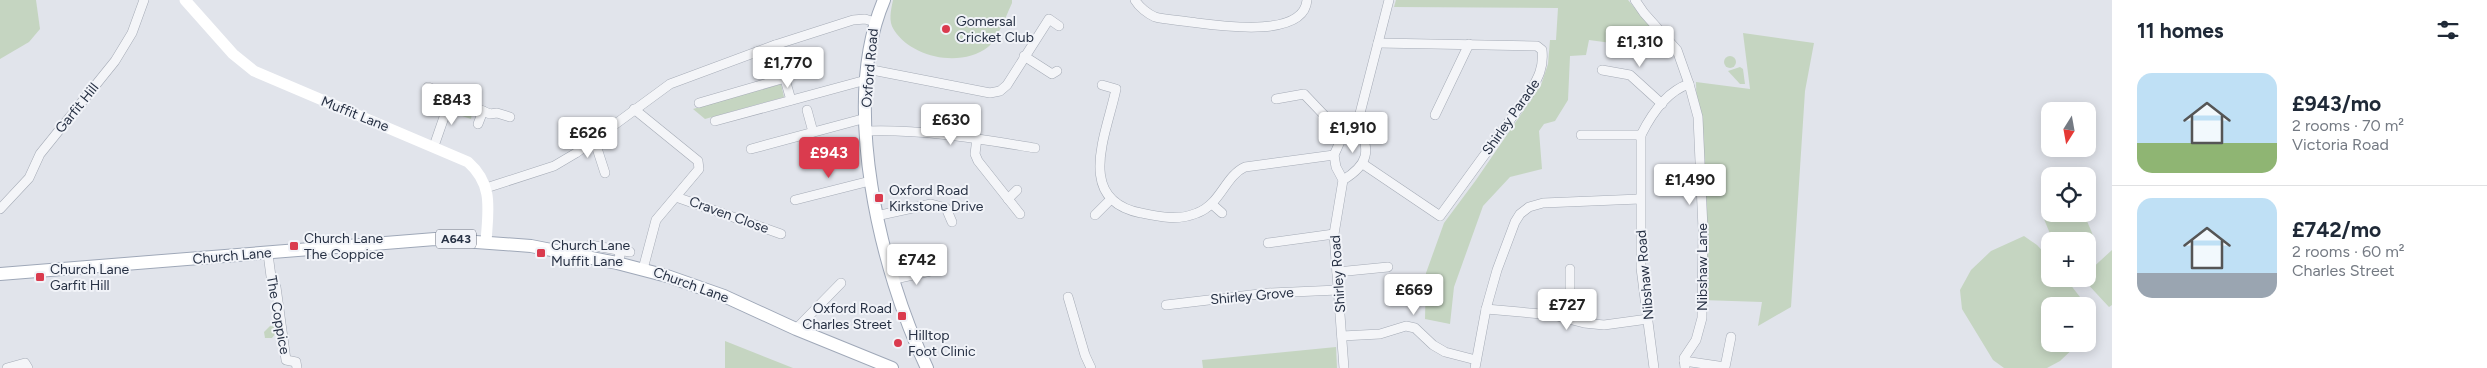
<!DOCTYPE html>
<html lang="en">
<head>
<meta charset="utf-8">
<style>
  body { margin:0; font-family:Figtree,sans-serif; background:#f2f2f3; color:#1f2937; height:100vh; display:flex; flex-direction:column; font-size:19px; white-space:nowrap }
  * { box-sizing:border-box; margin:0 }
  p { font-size:16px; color:#747a83 }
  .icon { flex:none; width:28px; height:28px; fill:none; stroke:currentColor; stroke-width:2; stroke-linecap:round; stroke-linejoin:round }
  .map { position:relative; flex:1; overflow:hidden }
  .drawer { display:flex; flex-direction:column; background:#fff; width:375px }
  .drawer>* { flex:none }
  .needle { width:32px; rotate:191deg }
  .tools { position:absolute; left:2041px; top:102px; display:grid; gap:10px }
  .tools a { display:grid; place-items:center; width:55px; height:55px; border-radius:10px; background:#fff; box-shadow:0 2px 12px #0003; font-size:25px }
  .price { position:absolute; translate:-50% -42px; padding:0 11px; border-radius:5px; background:#fff; color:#222; font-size:16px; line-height:32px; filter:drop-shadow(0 1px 2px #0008) }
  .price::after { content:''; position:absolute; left:50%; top:30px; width:15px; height:11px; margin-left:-8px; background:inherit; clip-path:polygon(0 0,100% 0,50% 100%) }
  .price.current { background:#da3b4e; color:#fff }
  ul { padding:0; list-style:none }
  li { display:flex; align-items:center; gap:15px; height:125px; padding:0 25px }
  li+li { border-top:1px solid #e0e1e3 }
  li span { display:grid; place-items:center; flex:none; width:140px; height:100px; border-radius:15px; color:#555 }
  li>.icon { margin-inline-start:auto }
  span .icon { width:60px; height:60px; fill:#fffc; stroke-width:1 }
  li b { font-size:21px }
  h2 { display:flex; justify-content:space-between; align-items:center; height:60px; padding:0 25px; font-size:21px }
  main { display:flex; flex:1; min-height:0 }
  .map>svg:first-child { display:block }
</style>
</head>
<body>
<main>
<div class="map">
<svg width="2112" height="368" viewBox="0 0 2112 368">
  <rect width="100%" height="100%" fill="#e1e4eb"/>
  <g fill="#c5d5c1">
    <polygon points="0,0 36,0 40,29 29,42 0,59"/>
    <path d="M893,0H1012V3C1007,14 997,40 988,47C961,68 912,58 894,30C888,21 891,10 893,0Z"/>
    <polygon points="1396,0 1628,0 1671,51 1589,40 1586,55 1570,56 1568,100 1555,121 1544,124 1539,131 1542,169 1510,177 1483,206 1454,287 1450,324 1425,319 1426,273 1444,223 1476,180 1541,85 1548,64 1550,40 1556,40 1558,8 1394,7"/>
    <polygon points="1743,33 1814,43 1805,91 1791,307 1758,326 1762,302 1702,300 1696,82 1750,89"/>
    <circle cx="1730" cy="62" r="6"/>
    <polygon points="1740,67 1743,69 1745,84 1740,84 1728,71"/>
    <polygon points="781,84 784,97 705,119 693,109"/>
    <polygon points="462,107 472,113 471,119 462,116 459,112"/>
    <polygon points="2056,214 2084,214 2095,240 2088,243 2053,241 2044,219"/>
    <polygon points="2024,236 2037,245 2050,259 2050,279 2066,279 2087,306 2050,306 2050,344 2078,344 2060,361 2047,368 2004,368 1993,360 1962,309 1960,290 1971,270 1991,251"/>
    <polygon points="2112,250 2112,305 2109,307 2083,279 2088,279 2088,272"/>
    <polygon points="270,326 276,327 276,333 272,338 265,338 264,332"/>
    <polygon points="725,341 793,368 725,368"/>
    <polygon points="1336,347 1337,368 1203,368 1202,360"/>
  </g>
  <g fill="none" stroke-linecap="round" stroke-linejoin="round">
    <defs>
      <g id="minor">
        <path d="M1135,0C1139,7 1148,14 1155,17C1166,20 1179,20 1190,22C1215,25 1304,40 1307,0"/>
        <polyline points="1635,0 1644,13 1677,50 1689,84 1698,117 1703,229 1702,318 1696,340 1684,358 1685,368"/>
        <polyline points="775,45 791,100"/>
        <polyline points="1024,56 1052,74 1057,71"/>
        <polyline points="867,69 990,93 1000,91 1007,85 1049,19 1059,26"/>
        <polyline points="1602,70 1630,75 1662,104"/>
        <path d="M1102,85L1116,89C1107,133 1074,200 1141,213C1160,217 1178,221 1197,213C1221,204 1225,176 1245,167L1334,155"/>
        <polyline points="428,87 490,114 497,113 510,117"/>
        <polyline points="1276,99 1304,94 1343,135"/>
        <polyline points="699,103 785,78"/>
        <polyline points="634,109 698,161 699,169 656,220 643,269"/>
        <polyline points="807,110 813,132"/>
        <polyline points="1435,115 1469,44"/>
        <polyline points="715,121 866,80"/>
        <polyline points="478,124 483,111"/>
        <path d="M866,131C924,129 979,139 1035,148"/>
        <polyline points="1581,135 1641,135"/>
        <polyline points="977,138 975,154 978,161 1020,214"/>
        <polyline points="594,139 605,173"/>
        <polyline points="434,146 451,97"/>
        <polyline points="751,149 866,118"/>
        <path d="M1363,164L1440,216L1529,94C1538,78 1544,68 1542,50L1537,46L1378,43"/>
        <path d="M1343,180C1368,165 1372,150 1357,125"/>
        <polyline points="486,188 554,166 576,153 670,84 775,45 853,20 865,19 875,22"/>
        <polyline points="676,197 781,234"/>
        <polyline points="1008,199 1017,190"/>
        <polyline points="795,200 870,181"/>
        <polyline points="1213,205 1222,213"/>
        <polyline points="0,209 29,178 40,154 115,61 132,33 144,0"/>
        <polyline points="1095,215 1110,200"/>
        <polyline points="876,216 931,204 946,208 952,222"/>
        <polyline points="1268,243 1334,234"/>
        <polyline points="618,250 630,252"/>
        <polyline points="268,254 272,284 276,287 286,360 296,362 297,368"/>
        <polyline points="582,255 585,248 590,245 618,250 620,256 617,263"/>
        <polyline points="1337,272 1388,267"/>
        <polyline points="895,279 935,270"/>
        <polyline points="1068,297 1085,355 1091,368"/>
        <polyline points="1166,305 1268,293 1338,290"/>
        <polyline points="1486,309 1553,315 1584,323 1604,325 1648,319"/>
        <polyline points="1570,319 1570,269"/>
        <polyline points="796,329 841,283"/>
        <polyline points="1342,336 1380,334 1406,326 1415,328 1433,345 1445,352 1476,360"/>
        <polyline points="1684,361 1725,367 1731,337"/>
        <polyline points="7,368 25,363 28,368"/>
        <polyline points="1344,368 1334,234 1343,180 1336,167 1334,155 1343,135 1357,125 1389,0"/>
        <polyline points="1475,368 1486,309 1497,270 1515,222 1520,214 1529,207 1543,203 1640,199"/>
        <path d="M1654,368L1641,268V135C1651,115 1667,91 1689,84"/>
      </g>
      <g id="primary">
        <path d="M884,0C840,103 880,270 927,368"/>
        <polyline points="0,274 435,239 531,246 617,263 667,276 724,296 796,329 892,368"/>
      </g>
    </defs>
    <use href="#minor" stroke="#a5abb6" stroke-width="10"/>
    <use href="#primary" stroke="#9fa8b8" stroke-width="14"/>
    <use href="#minor" stroke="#f4f5f8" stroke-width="9"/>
    <path stroke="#fff" stroke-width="11" d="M185,0L233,54L254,71L468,162C494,185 488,210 486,242"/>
    <use href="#primary" stroke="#fff" stroke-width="12"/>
  </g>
  <g fill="#da3b4e" stroke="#f1f3f8" stroke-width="2">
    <circle cx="946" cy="29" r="5"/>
    <rect x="874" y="193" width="10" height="10" rx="2.5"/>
    <rect x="289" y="241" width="10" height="10" rx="2.5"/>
    <rect x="536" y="248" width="10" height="10" rx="2.5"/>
    <rect x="35" y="272" width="10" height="10" rx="2.5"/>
    <rect x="897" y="311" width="10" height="10" rx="2.5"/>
    <circle cx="898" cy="343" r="5"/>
  </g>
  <g text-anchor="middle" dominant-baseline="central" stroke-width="4" stroke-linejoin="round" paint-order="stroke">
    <rect fill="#f1f3f8" stroke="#646b7a" stroke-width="1" x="436" y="229.5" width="40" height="19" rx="4"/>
    <g font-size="12" font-weight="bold" fill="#273144">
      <text x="456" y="239">A643</text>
    </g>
    <g font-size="14" fill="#273144" stroke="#f1f3f8" text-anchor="start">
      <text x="956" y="21">Gomersal<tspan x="956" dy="16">Cricket Club</tspan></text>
      <text x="889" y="190">Oxford Road<tspan x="889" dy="16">Kirkstone Drive</tspan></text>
      <text x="304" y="238">Church Lane<tspan x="304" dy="16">The Coppice</tspan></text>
      <text x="551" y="245">Church Lane<tspan x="551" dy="16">Muffit Lane</tspan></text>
      <text x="50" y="269">Church Lane<tspan x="50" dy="16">Garfit Hill</tspan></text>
      <text x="892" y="308" text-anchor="end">Oxford Road<tspan x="892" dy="16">Charles Street</tspan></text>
      <text x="908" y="335">Hilltop<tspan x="908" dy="16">Foot Clinic</tspan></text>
    </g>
    <g font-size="14" fill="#273144" stroke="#f1f3f8">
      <text transform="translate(870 68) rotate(-85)">Oxford Road</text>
      <text transform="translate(77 108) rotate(-51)">Garfit Hill</text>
      <text transform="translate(355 114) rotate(22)">Muffit Lane</text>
      <text transform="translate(1511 117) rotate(-55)">Shirley Parade</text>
      <text transform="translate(729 215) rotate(20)">Craven Close</text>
      <text transform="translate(232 256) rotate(-5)">Church Lane</text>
      <text transform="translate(1702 267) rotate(-90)">Nibshaw Lane</text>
      <text transform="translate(1338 274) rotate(-94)">Shirley Road</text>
      <text transform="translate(1645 275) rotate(-95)">Nibshaw Road</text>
      <text transform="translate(691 285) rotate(20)">Church Lane</text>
      <text transform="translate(1252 296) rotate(-5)">Shirley Grove</text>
      <text transform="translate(278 315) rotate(80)">The Coppice</text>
    </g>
  </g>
</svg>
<div class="tools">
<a><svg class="needle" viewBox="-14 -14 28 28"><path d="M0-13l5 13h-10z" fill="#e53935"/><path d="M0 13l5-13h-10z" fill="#747a83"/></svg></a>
<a><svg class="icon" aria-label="locate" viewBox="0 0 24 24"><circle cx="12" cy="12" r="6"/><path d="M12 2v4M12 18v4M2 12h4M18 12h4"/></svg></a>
<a>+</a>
<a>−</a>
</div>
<b class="price" style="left:1640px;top:68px">£1,310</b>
<b class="price" style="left:788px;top:89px">£1,770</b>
<b class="price" style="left:452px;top:126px">£843</b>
<b class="price" style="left:951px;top:146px">£630</b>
<b class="price" style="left:1353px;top:154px">£1,910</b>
<b class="price" style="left:588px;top:159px">£626</b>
<b class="price current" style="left:829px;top:179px">£943</b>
<b class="price" style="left:1690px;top:206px">£1,490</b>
<b class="price" style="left:917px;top:286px">£742</b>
<b class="price" style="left:1414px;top:316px">£669</b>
<b class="price" style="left:1567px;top:331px">£727</b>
</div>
<section class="drawer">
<h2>11 homes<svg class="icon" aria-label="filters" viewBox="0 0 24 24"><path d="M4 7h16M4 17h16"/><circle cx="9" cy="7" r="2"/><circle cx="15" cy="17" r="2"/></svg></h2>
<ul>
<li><span style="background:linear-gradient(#bfe0f5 70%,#8fb573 0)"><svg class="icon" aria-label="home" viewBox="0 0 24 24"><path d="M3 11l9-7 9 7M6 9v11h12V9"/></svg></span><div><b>£943/mo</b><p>2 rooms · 70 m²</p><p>Victoria Road</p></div></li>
<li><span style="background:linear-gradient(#bfe0f5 75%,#9aa5b1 0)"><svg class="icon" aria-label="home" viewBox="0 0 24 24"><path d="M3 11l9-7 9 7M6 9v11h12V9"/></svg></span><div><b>£742/mo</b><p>2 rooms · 60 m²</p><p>Charles Street</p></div></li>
</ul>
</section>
</main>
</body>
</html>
